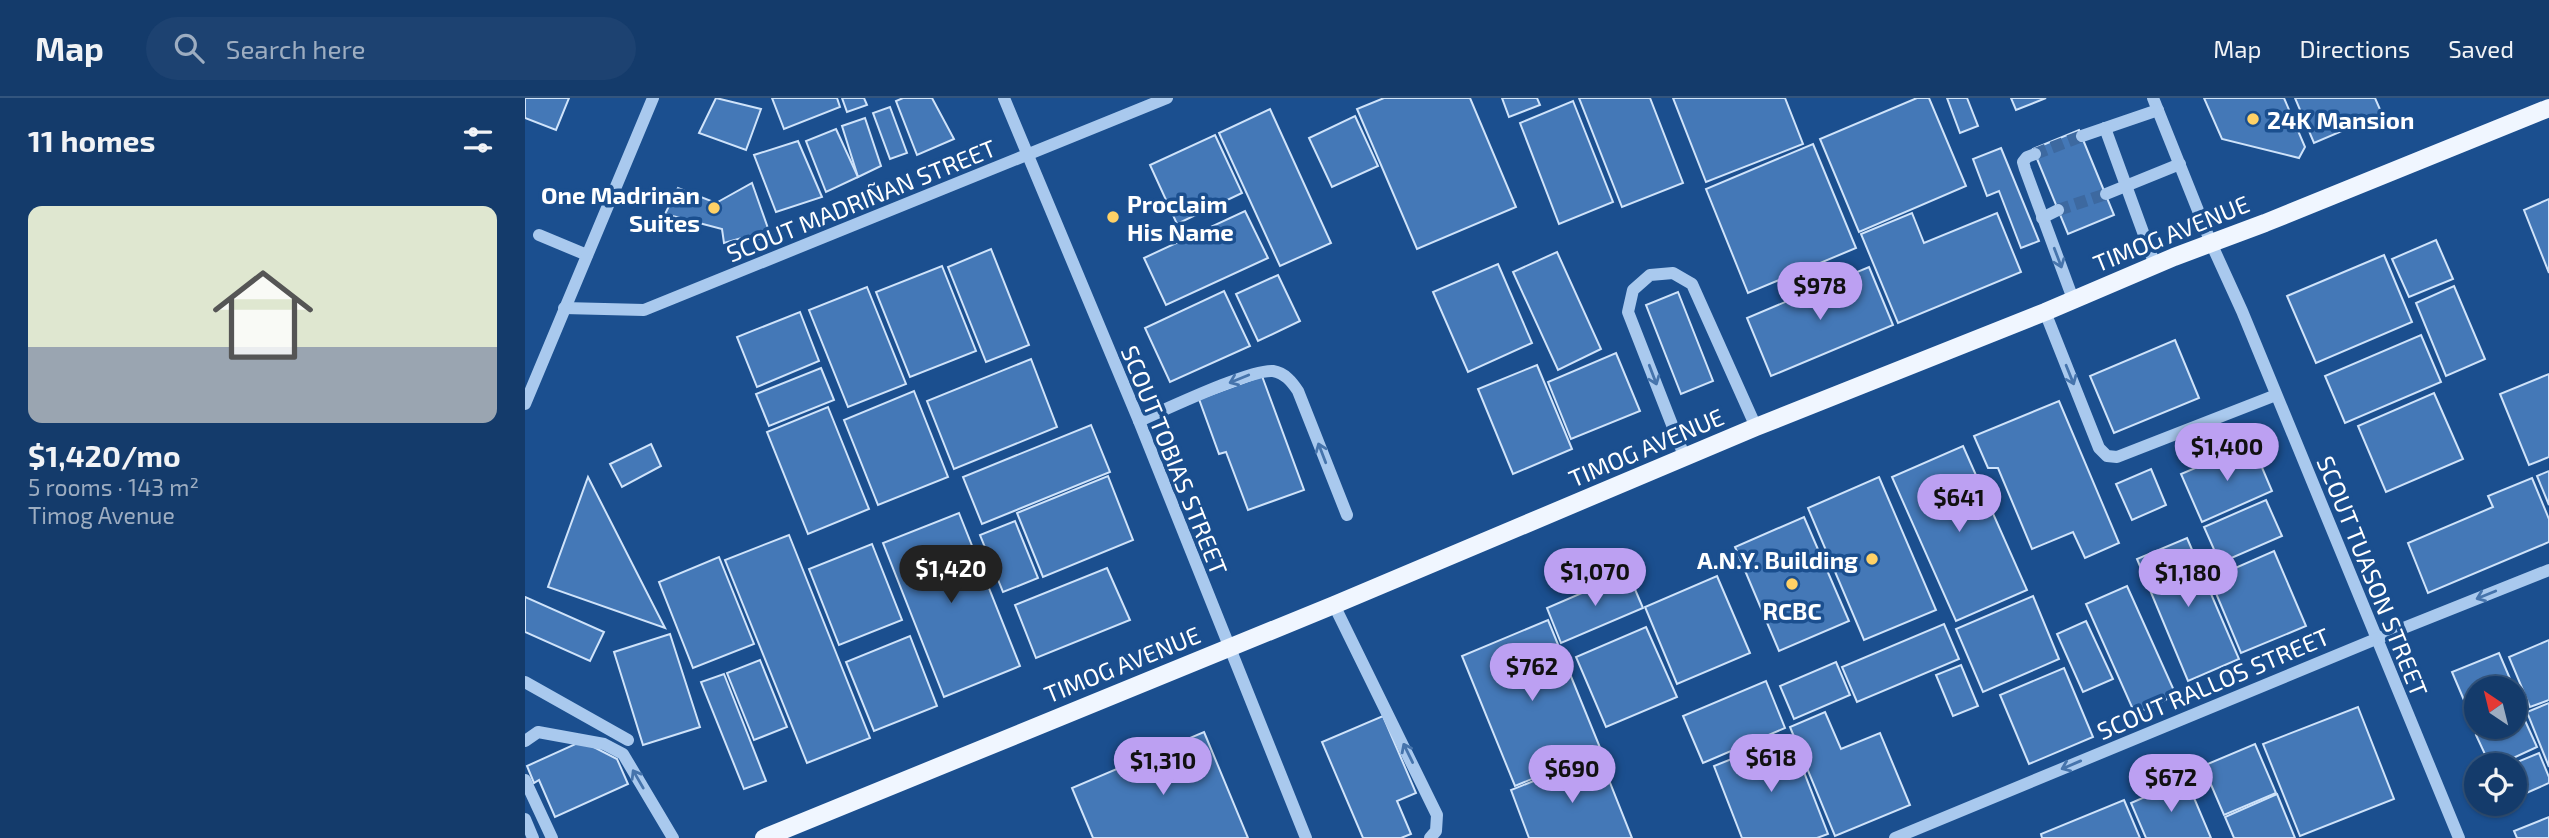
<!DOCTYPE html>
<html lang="en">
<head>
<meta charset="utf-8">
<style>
  body { margin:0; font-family:"Exo 2",sans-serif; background:#1d4271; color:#f1f3f6; height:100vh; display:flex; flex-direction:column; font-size:26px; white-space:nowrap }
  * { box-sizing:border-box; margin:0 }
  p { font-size:23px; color:#9dadc1 }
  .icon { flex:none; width:38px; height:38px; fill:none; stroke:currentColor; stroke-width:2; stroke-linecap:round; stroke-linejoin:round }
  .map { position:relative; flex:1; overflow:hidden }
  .side { display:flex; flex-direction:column; background:#143b6b; width:525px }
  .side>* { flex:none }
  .needle { width:46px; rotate:325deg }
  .fabs { position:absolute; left:1939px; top:578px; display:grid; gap:14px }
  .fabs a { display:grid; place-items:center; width:63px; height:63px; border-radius:50%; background:#143b6b; box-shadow:0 2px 5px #0004,0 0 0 2px #33557e; font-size:35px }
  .price { position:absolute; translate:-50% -60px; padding:0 16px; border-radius:24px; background:#bca0f2; color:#111; font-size:23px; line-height:46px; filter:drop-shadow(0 2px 4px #0008) }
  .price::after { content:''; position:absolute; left:50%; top:42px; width:21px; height:16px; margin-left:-10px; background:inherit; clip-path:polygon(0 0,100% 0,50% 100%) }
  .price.on { background:#222; color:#fff }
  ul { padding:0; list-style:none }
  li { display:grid; align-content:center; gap:14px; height:371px; padding:0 28px }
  li span { display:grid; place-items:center; height:217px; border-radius:14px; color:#555 }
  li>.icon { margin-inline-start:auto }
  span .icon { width:126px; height:126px; fill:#fffc; stroke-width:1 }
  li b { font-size:30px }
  h2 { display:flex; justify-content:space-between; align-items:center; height:84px; padding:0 28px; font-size:30px }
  header { display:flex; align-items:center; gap:42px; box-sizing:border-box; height:98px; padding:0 35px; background:#143b6b; border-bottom:2px solid #33557e }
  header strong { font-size:33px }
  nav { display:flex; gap:38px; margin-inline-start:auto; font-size:24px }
  .search { width:490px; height:63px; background:#1d4271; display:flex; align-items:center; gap:18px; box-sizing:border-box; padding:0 24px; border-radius:38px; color:#9dadc1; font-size:26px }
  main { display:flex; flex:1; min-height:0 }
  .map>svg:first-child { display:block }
</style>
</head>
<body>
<header>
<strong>Map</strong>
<div class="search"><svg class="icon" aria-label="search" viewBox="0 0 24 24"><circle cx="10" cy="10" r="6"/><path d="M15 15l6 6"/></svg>Search here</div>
<nav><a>Map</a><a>Directions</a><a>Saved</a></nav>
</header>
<main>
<section class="side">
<h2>11 homes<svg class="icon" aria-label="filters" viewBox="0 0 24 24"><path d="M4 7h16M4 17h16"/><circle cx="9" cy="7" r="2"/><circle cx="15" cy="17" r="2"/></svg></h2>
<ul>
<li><span style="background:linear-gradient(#dfe7d0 65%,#9aa5b1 0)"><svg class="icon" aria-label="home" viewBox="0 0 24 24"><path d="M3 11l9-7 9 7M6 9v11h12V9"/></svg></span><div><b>$1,420/mo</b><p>5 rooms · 143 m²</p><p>Timog Avenue</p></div></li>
</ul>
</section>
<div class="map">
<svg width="2024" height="740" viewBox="0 0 2024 740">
  <rect width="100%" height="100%" fill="#1b4f8f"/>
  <g fill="#4478b7" stroke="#cfe3fa" stroke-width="2">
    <polygon points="0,0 44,0 31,32 0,20"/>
    <polygon points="191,0 236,11 221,52 174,35"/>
    <polygon points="247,0 312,0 315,9 259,31"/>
    <polygon points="317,0 339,0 342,7 322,14"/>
    <polygon points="378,0 407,0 429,41 392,57 371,3"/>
    <polygon points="859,0 945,0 991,109 892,151 832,11"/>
    <polygon points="977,0 1012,0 1015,7 984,19"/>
    <polygon points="1054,0 1125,0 1158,85 1097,109"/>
    <polygon points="1148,0 1260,0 1278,46 1181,84"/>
    <polygon points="1392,0 1404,0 1441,88 1334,134 1295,41"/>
    <polygon points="1422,0 1442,0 1453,28 1435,35"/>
    <polygon points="1486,0 1521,0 1491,12"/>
    <polygon points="1679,0 1759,0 1780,49 1774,60 1697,41"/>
    <polygon points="1770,0 1850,0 1857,16 1789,45"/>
    <polygon points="1048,3 1088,104 1034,126 995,25"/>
    <polygon points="365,9 382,55 365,61 348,15"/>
    <polygon points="745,11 806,145 755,168 694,35"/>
    <polygon points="830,18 853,68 807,89 784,40"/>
    <polygon points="340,20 356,68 333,79 317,28"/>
    <polygon points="311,31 333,79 301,94 281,43"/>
    <polygon points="1554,32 1589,117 1543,136 1508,51"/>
    <polygon points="690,37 717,95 652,126 625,67"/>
    <polygon points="273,43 297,99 251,114 229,57"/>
    <polygon points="1288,46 1331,150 1223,195 1181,91"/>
    <polygon points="1476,50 1514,143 1496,150 1474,93 1462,98 1448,61"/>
    <polygon points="227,85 245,136 226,144 224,138 199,145 197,131 140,116 153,90 191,105"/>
    <polygon points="2024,101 2024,175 1999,112"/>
    <polygon points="720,113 743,160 641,207 619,160"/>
    <polygon points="1387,115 1399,145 1472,115 1496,174 1373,225 1336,136"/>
    <polygon points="1911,142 1928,181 1884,199 1867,161"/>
    <polygon points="466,151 504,247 461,264 423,169"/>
    <polygon points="1032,154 1076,251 1033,272 988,174"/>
    <polygon points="1859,157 1887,224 1791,265 1762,198"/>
    <polygon points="973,166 1007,245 943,274 908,194"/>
    <polygon points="417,168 451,253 385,279 351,194"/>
    <polygon points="1344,169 1368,227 1246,278 1222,220"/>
    <polygon points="753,177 775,223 733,243 711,196"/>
    <polygon points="1929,188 1960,261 1921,278 1891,205"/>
    <polygon points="342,189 381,286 323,309 284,212"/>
    <polygon points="699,193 725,248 645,284 620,230"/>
    <polygon points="1153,194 1188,283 1156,296 1121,207"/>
    <polygon points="275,214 294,263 232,289 212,239"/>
    <polygon points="1896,237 1916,284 1820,325 1800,278"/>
    <polygon points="1650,242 1674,300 1589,335 1565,278"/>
    <polygon points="1091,255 1115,313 1046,341 1023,284"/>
    <polygon points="506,261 532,329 429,371 402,303"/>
    <polygon points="1012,267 1047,351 988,376 953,291"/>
    <polygon points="296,270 309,302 244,328 231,296"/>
    <polygon points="2024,276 2024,359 2004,367 1975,296"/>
    <polygon points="737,278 779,392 723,412 701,354 694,356 674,301"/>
    <polygon points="389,293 423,379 353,407 319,322"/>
    <polygon points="1909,295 1938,361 1861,394 1833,328"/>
    <polygon points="1534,303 1594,445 1560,460 1548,434 1507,451 1473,370 1463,370 1449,338"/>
    <polygon points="303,309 344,411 283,436 242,334"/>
    <polygon points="566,327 585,374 457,426 438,379"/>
    <polygon points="126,346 136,368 97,389 85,366"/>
    <polygon points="1727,346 1747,393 1677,424 1656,376"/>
    <polygon points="1438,348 1502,492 1431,523 1367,379"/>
    <polygon points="1626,371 1641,407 1607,422 1591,386"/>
    <polygon points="2024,373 2024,407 2012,378"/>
    <polygon points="583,378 608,442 518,479 492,415"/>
    <polygon points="63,379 140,530 23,489"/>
    <polygon points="1354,379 1411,512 1339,542 1283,410"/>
    <polygon points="2007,380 2024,421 2024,444 1903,495 1883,445 1968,409 1963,398"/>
    <polygon points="1741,402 1757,438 1695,465 1679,429"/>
    <polygon points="434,415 495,568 419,599 358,445"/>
    <polygon points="1279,419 1324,523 1254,553 1210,449"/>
    <polygon points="490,423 513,480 478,494 455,437"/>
    <polygon points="264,437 345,640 282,665 200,462"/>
    <polygon points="1662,440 1714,561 1663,583 1612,461"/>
    <polygon points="347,446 377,522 314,547 284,471"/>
    <polygon points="1749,453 1781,528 1716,555 1685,481"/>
    <polygon points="194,459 229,546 168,570 134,484"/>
    <polygon points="582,470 605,522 511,560 490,507"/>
    <polygon points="1103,475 1118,510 1036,545 1022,510"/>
    <polygon points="1192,478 1225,555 1152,586 1120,509"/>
    <polygon points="1602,488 1651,597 1610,616 1561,506"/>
    <polygon points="1508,498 1534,561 1458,594 1431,531"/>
    <polygon points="0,499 79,534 65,563 0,534"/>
    <polygon points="1023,522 1076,652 990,688 937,558"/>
    <polygon points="1561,523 1588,581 1558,594 1532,536"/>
    <polygon points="1419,526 1434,561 1332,604 1317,569"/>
    <polygon points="1121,529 1152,599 1081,629 1051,559"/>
    <polygon points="145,536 175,629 118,647 89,554"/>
    <polygon points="385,538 412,608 349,633 321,564"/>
    <polygon points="2024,542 2024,602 2005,609 1984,559"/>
    <polygon points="1974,555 1989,590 1951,590 1950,628 1927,574"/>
    <polygon points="235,562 262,629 229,642 202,575"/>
    <polygon points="1311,564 1325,597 1269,621 1255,588"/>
    <polygon points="1436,567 1453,608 1428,618 1411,577"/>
    <polygon points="1539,570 1568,639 1504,666 1475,597"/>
    <polygon points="199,576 241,683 219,691 176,584"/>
    <polygon points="1241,583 1260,630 1178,665 1158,618"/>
    <polygon points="2024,605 2024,669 2002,614"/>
    <polygon points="1833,609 1869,701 1775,738 1738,646"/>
    <polygon points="1300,614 1316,651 1355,635 1385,707 1310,738 1265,629"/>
    <polygon points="1997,616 2012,649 1973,667 1965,667 1951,637 1969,628 1990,628 1990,619"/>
    <polygon points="858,618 891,695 872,703 886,736 876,740 838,740 797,644"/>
    <polygon points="679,634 723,740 568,740 547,690"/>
    <polygon points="1265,638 1303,736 1292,740 1217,740 1189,668"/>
    <polygon points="57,643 92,661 103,686 30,719 14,682 9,685 2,668"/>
    <polygon points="1730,646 1751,695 1699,717 1678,668"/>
    <polygon points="2014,655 2024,679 2024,685 1990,700 1990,667 1985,667"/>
    <polygon points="1074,657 1107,740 1004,740 986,692"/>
    <polygon points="1661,681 1686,740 1621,740 1606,705"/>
    <polygon points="1752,696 1770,740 1709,740 1700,719"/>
    <polygon points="1599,702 1615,740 1517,740 1516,736"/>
    <polygon points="2024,719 2024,740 1992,740 1989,733"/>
  </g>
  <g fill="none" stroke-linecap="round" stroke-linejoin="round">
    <g stroke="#3d69a0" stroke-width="12" stroke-dasharray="12 6" stroke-linecap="butt">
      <polyline points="1510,56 1557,38"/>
      <polyline points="1533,112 1581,96"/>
    </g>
    <g stroke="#a9c9ee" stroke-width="12">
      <polyline points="479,0 614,323 781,740"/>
      <polyline points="1628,0 1686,145 1717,213 1934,740"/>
      <polyline points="1580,30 1630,167"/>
      <polyline points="1557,38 1633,12"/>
      <polyline points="1510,56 1502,59 1498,64 1500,71 1548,201"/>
      <polyline points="1581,96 1655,66"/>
      <polyline points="1517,120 1533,112"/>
      <polyline points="14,137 62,157"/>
      <polyline points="39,210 119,212 642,0"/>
      <polyline points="1520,214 1574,350 1582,358 1592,359 1751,297"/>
      <polyline points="0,306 128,0"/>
      <path d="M614,323C640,312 725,271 748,273C760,275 767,284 773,293L822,417"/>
      <polyline points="1160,360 1103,214 1108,192 1125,177 1148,175 1167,186 1231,329"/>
      <polyline points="809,507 912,717 911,733 905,740"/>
      <polyline points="0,584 103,642"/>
      <polyline points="0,643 13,634 79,646 98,656 148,740"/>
      <polyline points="0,682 27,740"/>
      <polyline points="0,721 8,740"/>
      <polyline points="1370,740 1851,541 2024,472"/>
    </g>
    <polyline stroke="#f0f6ff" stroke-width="18" points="239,740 809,507 1231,329 1520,214 1649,159 1740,125 2024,10"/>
  </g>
  <defs><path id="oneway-shaft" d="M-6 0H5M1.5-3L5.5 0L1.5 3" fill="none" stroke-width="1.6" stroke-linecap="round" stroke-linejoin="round" transform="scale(1.75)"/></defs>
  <g stroke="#4674ac">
    <use href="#oneway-shaft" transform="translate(1533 160) rotate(69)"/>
    <use href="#oneway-shaft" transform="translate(1128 277) rotate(69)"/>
    <use href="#oneway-shaft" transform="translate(1545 277) rotate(68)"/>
    <use href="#oneway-shaft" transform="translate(714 281) rotate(158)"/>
    <use href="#oneway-shaft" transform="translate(797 355) rotate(-111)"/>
    <use href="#oneway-shaft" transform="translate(1961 497) rotate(158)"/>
    <use href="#oneway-shaft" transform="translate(883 655) rotate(-116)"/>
    <use href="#oneway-shaft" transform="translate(1546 667) rotate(157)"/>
    <use href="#oneway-shaft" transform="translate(113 681) rotate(-120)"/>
  </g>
  <g fill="#ffd166" stroke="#1b4f8f" stroke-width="2.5">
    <circle cx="1728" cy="21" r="7"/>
    <circle cx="189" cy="110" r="7"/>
    <circle cx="588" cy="119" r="7"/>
    <circle cx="1347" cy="461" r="7"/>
    <circle cx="1267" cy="486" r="7"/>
  </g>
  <g text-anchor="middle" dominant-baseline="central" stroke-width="7" stroke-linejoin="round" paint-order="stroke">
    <g font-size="24" font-weight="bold" fill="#fff" stroke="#1b4f8f" text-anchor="start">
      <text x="1742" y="21">24K Mansion</text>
      <text x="175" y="96" text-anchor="end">One Madrinan<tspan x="175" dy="28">Suites</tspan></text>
      <text x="602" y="105">Proclaim<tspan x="602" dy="28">His Name</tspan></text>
      <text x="1333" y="461" text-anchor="end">A.N.Y. Building</text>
      <text x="1267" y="512" text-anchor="middle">RCBC</text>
    </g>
    <g font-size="24" fill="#fff" stroke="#1b4f8f">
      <text transform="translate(336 102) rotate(-22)">SCOUT MADRIÑAN STREET</text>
      <text transform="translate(1646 135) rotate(-22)">TIMOG AVENUE</text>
      <text transform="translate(1121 349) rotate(-23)">TIMOG AVENUE</text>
      <text transform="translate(650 362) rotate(68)">SCOUT TOBIAS STREET</text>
      <text transform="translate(1848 478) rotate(68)">SCOUT TUASON STREET</text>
      <text transform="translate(597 566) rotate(-22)">TIMOG AVENUE</text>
      <text transform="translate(1688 585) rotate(-23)">SCOUT RALLOS STREET</text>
    </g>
  </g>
</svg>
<div class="fabs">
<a><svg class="needle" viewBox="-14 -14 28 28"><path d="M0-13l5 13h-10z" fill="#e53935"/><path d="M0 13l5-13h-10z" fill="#9dadc1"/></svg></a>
<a><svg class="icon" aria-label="locate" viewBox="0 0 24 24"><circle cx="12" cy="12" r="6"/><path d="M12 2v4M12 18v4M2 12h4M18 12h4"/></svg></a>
</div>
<b class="price" style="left:1295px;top:224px">$978</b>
<b class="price" style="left:1702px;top:385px">$1,400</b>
<b class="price" style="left:1434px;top:436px">$641</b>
<b class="price on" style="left:426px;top:507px">$1,420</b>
<b class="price" style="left:1070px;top:510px">$1,070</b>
<b class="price" style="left:1663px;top:511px">$1,180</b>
<b class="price" style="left:1007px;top:605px">$762</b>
<b class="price" style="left:1246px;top:696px">$618</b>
<b class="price" style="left:638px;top:699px">$1,310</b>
<b class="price" style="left:1047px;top:707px">$690</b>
<b class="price" style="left:1646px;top:716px">$672</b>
</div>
</main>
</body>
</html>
